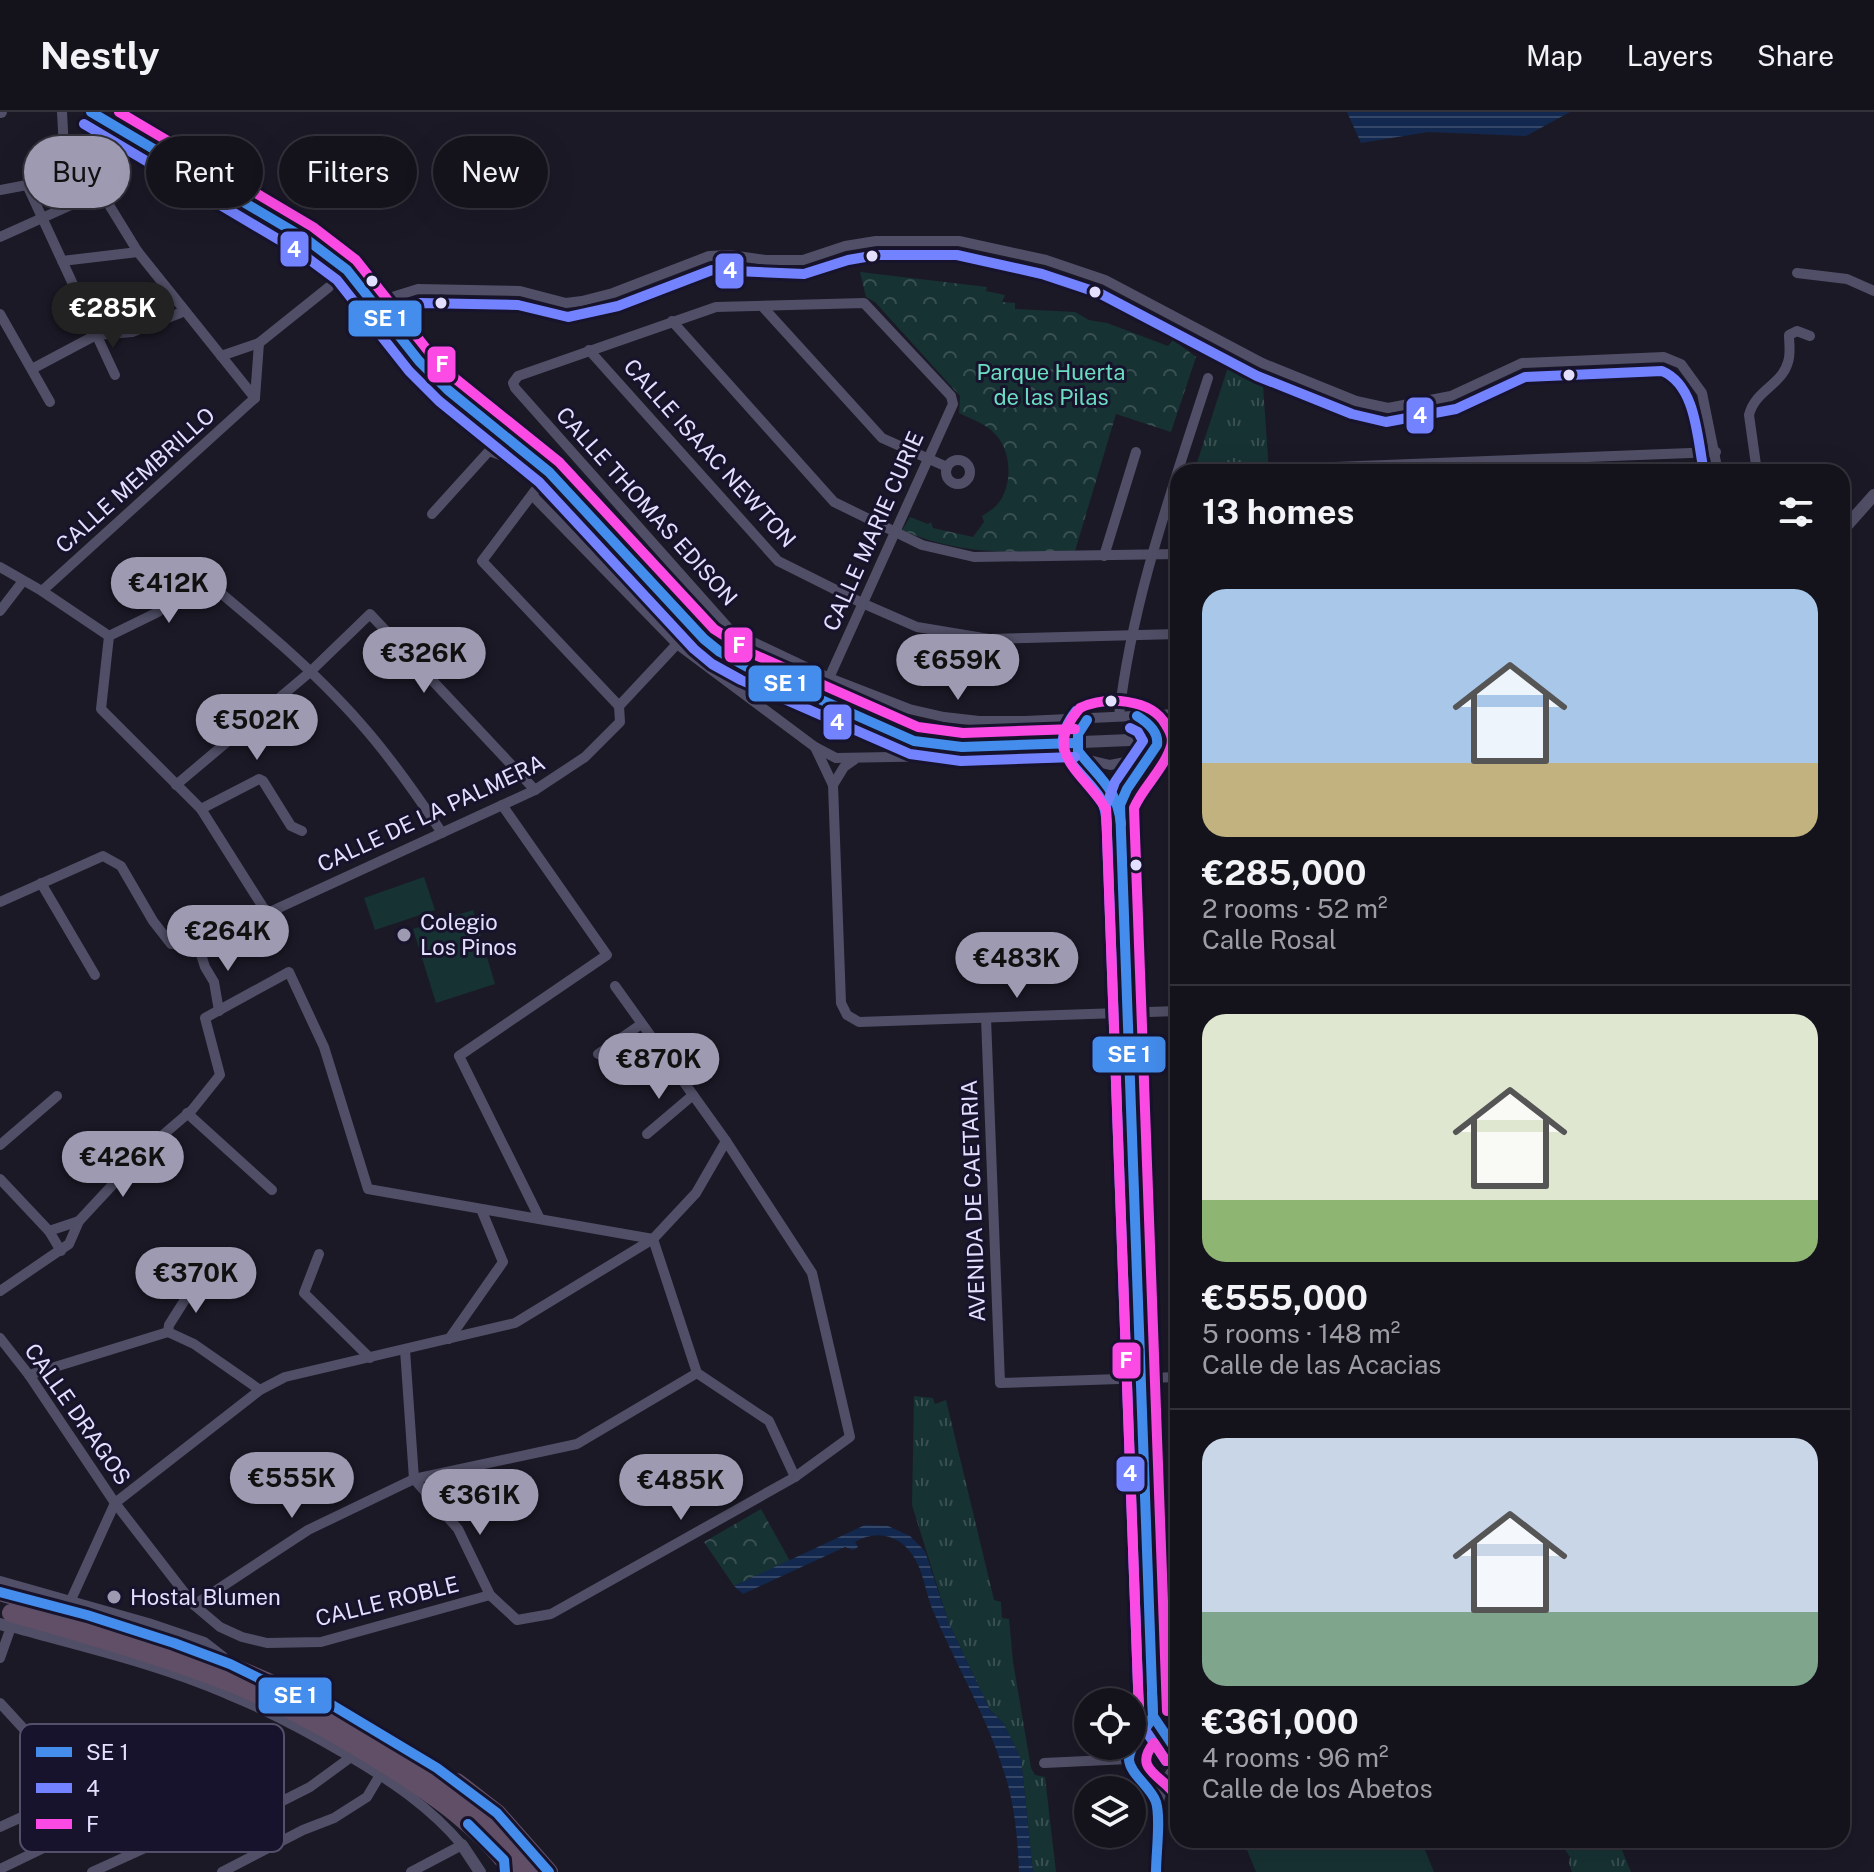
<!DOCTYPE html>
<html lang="en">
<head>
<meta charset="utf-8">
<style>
  body { margin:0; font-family:"Public Sans",sans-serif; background:#1d1c25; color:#f1f3f6; height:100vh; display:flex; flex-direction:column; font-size:30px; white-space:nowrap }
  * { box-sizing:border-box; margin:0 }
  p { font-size:26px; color:#9d9ea3 }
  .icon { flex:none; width:44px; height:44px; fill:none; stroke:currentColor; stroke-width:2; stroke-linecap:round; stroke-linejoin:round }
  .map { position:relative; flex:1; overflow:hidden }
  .side { position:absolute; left:1170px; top:352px; width:680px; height:1384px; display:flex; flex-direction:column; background:#14131c; border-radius:24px; box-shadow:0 8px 32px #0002,0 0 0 2px #33323b }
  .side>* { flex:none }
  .banner { position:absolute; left:24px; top:24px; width:760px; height:72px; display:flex; gap:16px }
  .buttons { position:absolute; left:1074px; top:1576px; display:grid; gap:16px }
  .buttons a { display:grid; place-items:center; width:72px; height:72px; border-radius:50%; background:#14131c; box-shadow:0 8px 32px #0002,0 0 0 2px #33323b; font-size:40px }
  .price { position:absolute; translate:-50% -68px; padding:0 18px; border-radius:28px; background:#9d9ab2; color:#111; font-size:26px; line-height:52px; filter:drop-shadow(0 2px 4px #0008) }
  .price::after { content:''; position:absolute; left:50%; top:48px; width:24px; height:18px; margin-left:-12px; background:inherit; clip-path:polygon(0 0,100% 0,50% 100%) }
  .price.active { background:#222; color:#fff }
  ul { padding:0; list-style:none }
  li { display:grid; align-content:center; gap:16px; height:424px; padding:0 32px }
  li+li { border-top:2px solid #33323b }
  li span { display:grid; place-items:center; height:248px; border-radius:24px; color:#555 }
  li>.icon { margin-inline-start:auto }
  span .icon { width:144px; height:144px; fill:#fffc; stroke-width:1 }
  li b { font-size:34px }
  h2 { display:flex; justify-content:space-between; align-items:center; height:96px; padding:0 32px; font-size:34px }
  .tag { padding:0 28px; border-radius:36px; background:#14131c; box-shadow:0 8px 32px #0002,0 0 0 2px #33323b; font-size:28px; line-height:72px }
  .tag.active { background:#9d9ab2; color:#111 }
  header { display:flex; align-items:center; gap:48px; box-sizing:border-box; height:112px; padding:0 40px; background:#14131c; border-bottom:2px solid #33323b }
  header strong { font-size:38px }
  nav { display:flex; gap:44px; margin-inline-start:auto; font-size:28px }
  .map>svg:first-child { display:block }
</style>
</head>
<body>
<header>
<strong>Nestly</strong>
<nav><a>Map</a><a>Layers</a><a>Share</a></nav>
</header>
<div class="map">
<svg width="1874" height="1760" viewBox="0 0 1874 1760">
  <defs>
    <pattern id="grass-tufts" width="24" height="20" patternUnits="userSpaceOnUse" patternTransform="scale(2)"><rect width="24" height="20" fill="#173233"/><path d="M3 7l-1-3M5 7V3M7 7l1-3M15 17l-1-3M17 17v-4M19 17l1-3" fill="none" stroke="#394f52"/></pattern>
    <pattern id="park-crowns" width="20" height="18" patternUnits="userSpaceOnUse" patternTransform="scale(2)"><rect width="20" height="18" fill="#173233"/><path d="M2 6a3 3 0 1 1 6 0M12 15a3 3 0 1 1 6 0" fill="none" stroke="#394f52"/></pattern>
    <pattern id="water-rules" width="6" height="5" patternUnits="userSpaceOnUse" patternTransform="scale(2)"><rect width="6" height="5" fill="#12284e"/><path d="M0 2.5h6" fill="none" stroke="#344769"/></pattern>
  </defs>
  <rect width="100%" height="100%" fill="#1b1926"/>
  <g fill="url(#grass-tufts)">
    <polygon points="1228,255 1239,260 1239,264 1263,274 1269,360 1194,360"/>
    <path d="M779,553C832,578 883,604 941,615C982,623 1024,618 1065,617L1041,628L938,630L897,619L773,564Z"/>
    <polygon points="914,1284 933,1286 935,1292 946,1288 994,1488 1001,1490 1002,1506 1009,1507 1013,1550 1031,1656 1035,1663 1045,1665 1056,1760 1033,1760 1021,1647 1004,1612 990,1598 949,1512 912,1393"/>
    <polygon points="1558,1728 1618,1728 1631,1760 1572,1760 1569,1751 1570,1745"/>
  </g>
  <g fill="url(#park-crowns)">
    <path d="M860,160L987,175L986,179L1005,183L1002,190L1015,191V197L1075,200L1089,208L1107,211L1168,234L1173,228L1196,245L1171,320L1116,302L1075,439C1013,440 960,444 902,418L910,405L928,412L931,410L933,416L973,425L984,410L982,404C987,401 993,397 997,393C1013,375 1012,340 996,323C987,312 971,307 959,301L960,284L875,190L866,185Z"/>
    <polygon points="761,1397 790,1449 734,1474 704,1430"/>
  </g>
  <g fill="#173233">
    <polygon points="424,765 435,798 375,818 364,786"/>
    <polygon points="473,798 495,872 436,891 413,817"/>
    <polygon points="1243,1728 1421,1728 1434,1760 1256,1760"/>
  </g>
  <g fill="url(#water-rules)">
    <polygon points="1347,0 1570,0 1526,24 1428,20 1361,31"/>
    <path d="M865,1413L888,1414L910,1424L925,1439L949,1512L990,1598L1004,1612L1021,1647L1033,1760H1019C1018,1734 1016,1707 1010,1681C995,1618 959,1560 934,1501C924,1479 924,1452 905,1434C891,1421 871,1420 855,1430L858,1435L853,1438L845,1435L743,1482L734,1474Z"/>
  </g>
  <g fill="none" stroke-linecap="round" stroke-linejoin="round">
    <g stroke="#504f67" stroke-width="10">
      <polyline points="62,0 64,37 87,57 138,140 255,286"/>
      <polyline points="0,78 27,73 115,263"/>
      <polyline points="0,125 100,80"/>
      <polyline points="62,149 138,140"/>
      <polyline points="1797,161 1847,167 1874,179"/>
      <polyline points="373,191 418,177 520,179 566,191 582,189 613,181 709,144 730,143 766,148 803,148 845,134 876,129 959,129 1046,148 1105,168 1262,251 1356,289 1388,296 1451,284 1522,251 1664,245 1681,252 1702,281 1718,360"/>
      <polyline points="762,194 882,326 947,355"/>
      <polyline points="0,202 50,290"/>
      <polyline points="672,209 834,390 922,433 974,445 1178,442"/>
      <polyline points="589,238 778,449 862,491 917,515 989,527 1178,522"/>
      <polyline points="221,244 259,231 329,175"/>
      <polyline points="32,257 96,223 132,220 185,199"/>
      <polyline points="255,286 259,231"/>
      <circle cx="958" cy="360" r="12"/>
      <polyline points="1277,360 1283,357 1716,340"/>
      <path d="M1757,360L1749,303C1755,278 1782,273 1788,250C1791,241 1789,232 1789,223L1797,219L1810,224"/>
      <polyline points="432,402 489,339 549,360 482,449 619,594"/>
      <polyline points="1104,444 1136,340"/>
      <polyline points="0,455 42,479 109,524 101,597 201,697 266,800"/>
      <polyline points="42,479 255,286"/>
      <polyline points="0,499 23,469"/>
      <path d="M109,524L158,500L193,458C251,506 311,555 361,612C391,646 417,683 442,721"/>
      <polyline points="677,532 815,635 836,646 1064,642 1110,653 1152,645"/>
      <polyline points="829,566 953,292 951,284 864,191 716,195 518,264 513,271 515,276 732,520 829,566 909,597 944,605 979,609 1025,609 1178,602"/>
      <path d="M1119,604C1132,488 1172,378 1208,266"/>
      <polyline points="815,635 833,673 841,891 847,903 859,910 1178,899"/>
      <polyline points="176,673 310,560 370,502 535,678"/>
      <polyline points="833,673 844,655 854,648"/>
      <polyline points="502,693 607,843 459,944 540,1107"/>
      <polyline points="201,697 259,667 263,669 291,714 302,719"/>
      <polyline points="41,771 95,863"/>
      <polyline points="0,790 103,744 121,754 153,809 171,832 198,833 535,678 585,645 620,610 619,594 677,532 533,384"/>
      <polyline points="198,833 205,855 214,870 219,899"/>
      <polyline points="986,906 1000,1271 1178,1265"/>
      <polyline points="598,942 640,913"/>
      <polyline points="187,1001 272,1078"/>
      <polyline points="647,1022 693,983"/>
      <polyline points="0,1033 57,984"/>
      <polyline points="0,1067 49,1119"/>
      <polyline points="653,1127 697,1261 769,1309 795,1365"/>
      <polyline points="61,1139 49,1119 79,1109"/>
      <polyline points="319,1142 304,1181 370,1246"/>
      <polyline points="0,1179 69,1132 79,1109 143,1040 192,998 220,963 205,906 289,860 324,935 368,1077 653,1127"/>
      <polyline points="168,1220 169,1213 193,1175"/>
      <polyline points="0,1226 29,1263 115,1391 194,1493 220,1515 242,1525 267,1531 321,1530 490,1483"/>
      <polyline points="449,1227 503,1150 481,1097"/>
      <polyline points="405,1238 414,1367"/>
      <polyline points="29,1263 168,1220 194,1232 260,1278"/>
      <polyline points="414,1367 458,1417 490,1483 517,1508 551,1502 795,1365 850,1325 812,1161 726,1029 615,874"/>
      <polyline points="70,1490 115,1391 260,1278 285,1265 515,1211 653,1127 696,1081 726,1029"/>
      <polyline points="194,1493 308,1418 414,1367 577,1332 697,1261"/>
      <path d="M0,1546L11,1515C83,1535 158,1552 227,1582C269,1599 308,1620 347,1643C390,1668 430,1695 462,1733L411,1760"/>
      <polyline points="0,1591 34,1628"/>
      <polyline points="1044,1651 1129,1647"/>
      <polyline points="0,1715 159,1642 184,1647"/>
      <polyline points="213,1724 310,1675 351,1645"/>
      <polyline points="0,1757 87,1715 177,1678"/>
      <polyline points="92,1760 145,1736 112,1662"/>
      <polyline points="222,1760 303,1718 334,1706 367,1685 380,1663"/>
    </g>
    <g stroke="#504f67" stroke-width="12">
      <polyline points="0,0 1,0"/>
      <polyline points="91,0 306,127 347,158 419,249 448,278 549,360 704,527 720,540 747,555 896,623 927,632 962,635 1178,626"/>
      <polyline points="1842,419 1874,383"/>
      <polyline points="1137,604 1148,610 1158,627 1157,633 1127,677 1120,693 1153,1604 1148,1616 1132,1636 1129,1647 1132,1659 1145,1670 1157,1692 1156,1760"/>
      <path d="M1089,607C1055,643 1104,658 1120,693"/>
      <polyline points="1148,653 1159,644 1174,637"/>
      <polyline points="0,1470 148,1512 204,1531 222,1545"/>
      <polyline points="0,1512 11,1515"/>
      <polyline points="1153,1604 1178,1641"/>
      <polyline points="1157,1692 1162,1675 1178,1652"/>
      <polyline points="462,1733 480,1760"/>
    </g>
    <polyline stroke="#5c5068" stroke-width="18" points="0,1480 75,1502"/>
    <g stroke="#604f66" stroke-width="18">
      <path d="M11,1501C87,1523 164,1544 238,1574C290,1596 340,1624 388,1654C435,1684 480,1715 513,1760"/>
      <path d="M75,1502C157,1527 238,1552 314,1592C338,1604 359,1620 382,1634C438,1669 488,1707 529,1760"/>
      <polyline points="457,1670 497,1701 549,1760"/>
    </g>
    <defs>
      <g id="bus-1">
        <polyline points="91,0 306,127 347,158 419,249 448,278 549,360 704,527 720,540 747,555 914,629 962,635 1075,631"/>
        <path d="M1137,604C1147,610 1159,620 1157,633L1127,677L1120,693L1153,1604C1147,1618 1129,1633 1129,1648C1130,1662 1151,1675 1156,1690C1161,1706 1156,1742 1156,1760"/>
        <path d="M1087,608L1078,622V639C1099,666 1117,676 1121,712"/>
        <polyline points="0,1480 87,1503 174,1531 230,1552 293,1583 332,1593 437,1656 497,1701 549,1760"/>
        <polyline points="1152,1581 1153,1604 1178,1641"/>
        <polyline points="468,1712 504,1748 505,1760"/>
      </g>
      <g id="bus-2">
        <polyline points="84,12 298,139 337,168 409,259 439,289 539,370 694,537 712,552 741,568 910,642 961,649 1075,645"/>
        <path d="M377,204L420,191L518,193L568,205L618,194L712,158L804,162L848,148L877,143H957L1042,162L1099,181L1257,264L1352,302L1386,310L1456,297L1525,265L1662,259C1697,274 1697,327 1704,360"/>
        <path d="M1076,599C1044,641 1077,652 1099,684C1105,693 1106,703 1107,714"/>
        <polyline points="1130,616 1138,620 1143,629 1115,670 1106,694 1139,1601 1132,1614"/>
        <polyline points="1138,1582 1140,1610 1166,1649"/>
      </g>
      <g id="bus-3">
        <polyline points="119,0 313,115 356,148 429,240 457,268 559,350 714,517 753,542 918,615 963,621 1075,617"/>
        <path d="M1139,1601L1106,697C1084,660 1040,642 1080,596C1106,584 1151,586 1166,613C1171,621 1174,628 1170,637C1163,658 1143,675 1134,696L1167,1599"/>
        <path d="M1166,1649L1154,1631C1131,1659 1165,1663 1178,1687"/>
      </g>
    </defs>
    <use href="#bus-1" stroke="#17132c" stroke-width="16"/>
    <use href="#bus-2" stroke="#17132c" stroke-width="16"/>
    <use href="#bus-3" stroke="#17132c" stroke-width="16"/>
    <use href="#bus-1" stroke="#448ded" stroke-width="10"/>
    <use href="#bus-2" stroke="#7383ff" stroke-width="10"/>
    <use href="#bus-3" stroke="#fb4be4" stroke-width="10"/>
  </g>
  <g fill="#e3dffe" stroke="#17132c" stroke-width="3">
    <circle cx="872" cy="144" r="7"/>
    <circle cx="372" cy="169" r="7"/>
    <circle cx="1095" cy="180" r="7"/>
    <circle cx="441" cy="191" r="7"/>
    <circle cx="1569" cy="263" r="7"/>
    <circle cx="1111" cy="589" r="7"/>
    <circle cx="1136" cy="753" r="7"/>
  </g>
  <g fill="#9d9ab2" stroke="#17132c" stroke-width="3">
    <circle cx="404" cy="823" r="8"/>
    <circle cx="114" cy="1485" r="8"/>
  </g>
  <g text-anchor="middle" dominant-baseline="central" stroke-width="6" stroke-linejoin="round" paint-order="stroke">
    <g font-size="22" fill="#6bdec1" stroke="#17132c">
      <text x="1051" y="260">Parque Huerta<tspan x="1051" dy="25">de las Pilas</tspan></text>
    </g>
    <g font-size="22" fill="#e3dffe" stroke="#17132c">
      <text transform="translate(710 341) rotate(48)">CALLE ISAAC NEWTON</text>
      <text transform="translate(135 368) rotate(-42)">CALLE MEMBRILLO</text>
      <text transform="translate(647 394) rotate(48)">CALLE THOMAS EDISON</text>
      <text transform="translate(873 419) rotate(-66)">CALLE MARIE CURIE</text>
      <text transform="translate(431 701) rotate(-25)">CALLE DE LA PALMERA</text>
      <text transform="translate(973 1089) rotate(-92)">AVENIDA DE CAETARIA</text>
      <text transform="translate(78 1302) rotate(55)">CALLE DRAGOS</text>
      <text transform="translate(387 1489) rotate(-14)">CALLE ROBLE</text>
    </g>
    <g font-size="22" fill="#e3dffe" stroke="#17132c" text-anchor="start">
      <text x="420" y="810">Colegio<tspan x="420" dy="25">Los Pinos</tspan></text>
      <text x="130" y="1485">Hostal Blumen</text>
    </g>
  </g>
  <rect x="20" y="1612" width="264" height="128" rx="12" fill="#17132c" stroke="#54506b" stroke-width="2"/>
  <rect x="36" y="1635" width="36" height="10" fill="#448ded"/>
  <rect x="36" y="1671" width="36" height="10" fill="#7383ff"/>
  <rect x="36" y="1707" width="36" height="10" fill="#fb4be4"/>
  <g font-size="22" fill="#e3dffe">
    <text x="86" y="1648">SE 1</text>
    <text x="86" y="1684">4</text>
    <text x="86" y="1720">F</text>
  </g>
  <g stroke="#17132c" stroke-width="3">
    <rect x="279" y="118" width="31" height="38" rx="8" fill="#7383ff"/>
    <rect x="714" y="140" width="31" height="38" rx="8" fill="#7383ff"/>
    <rect x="347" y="187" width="76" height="39" rx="8" fill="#448ded"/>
    <rect x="426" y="233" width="31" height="39" rx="8" fill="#fb4be4"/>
    <rect x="1405" y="284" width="30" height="39" rx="8" fill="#7383ff"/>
    <rect x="723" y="514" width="31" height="38" rx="8" fill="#fb4be4"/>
    <rect x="747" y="552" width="76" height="39" rx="8" fill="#448ded"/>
    <rect x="822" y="591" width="31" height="38" rx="8" fill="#7383ff"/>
    <rect x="1091" y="923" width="76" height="39" rx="8" fill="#448ded"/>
    <rect x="1111" y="1229" width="31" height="39" rx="8" fill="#fb4be4"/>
    <rect x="1115" y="1343" width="31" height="38" rx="8" fill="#7383ff"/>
    <rect x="257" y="1564" width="76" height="39" rx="8" fill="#448ded"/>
  </g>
  <g font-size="22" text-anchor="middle" font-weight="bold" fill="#fff">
    <text x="294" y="145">4</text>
    <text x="730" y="166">4</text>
    <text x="385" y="214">SE 1</text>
    <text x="442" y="260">F</text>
    <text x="1420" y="311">4</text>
    <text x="739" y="541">F</text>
    <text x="785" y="579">SE 1</text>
    <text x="837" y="618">4</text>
    <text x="1129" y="950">SE 1</text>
    <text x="1126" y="1256">F</text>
    <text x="1130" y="1369">4</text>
    <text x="295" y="1591">SE 1</text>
  </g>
</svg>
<div class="buttons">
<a><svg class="icon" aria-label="locate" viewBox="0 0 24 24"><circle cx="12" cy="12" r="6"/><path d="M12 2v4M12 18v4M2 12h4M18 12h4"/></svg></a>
<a><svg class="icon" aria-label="layers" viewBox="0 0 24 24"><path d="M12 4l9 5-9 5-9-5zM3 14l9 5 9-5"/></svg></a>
</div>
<b class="price active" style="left:113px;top:238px">€285K</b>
<b class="price" style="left:169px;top:513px">€412K</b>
<b class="price" style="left:424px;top:583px">€326K</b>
<b class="price" style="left:958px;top:590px">€659K</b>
<b class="price" style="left:257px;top:650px">€502K</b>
<b class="price" style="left:228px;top:861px">€264K</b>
<b class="price" style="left:1017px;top:888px">€483K</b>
<b class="price" style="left:659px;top:989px">€870K</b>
<b class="price" style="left:123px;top:1087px">€426K</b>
<b class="price" style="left:196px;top:1203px">€370K</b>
<b class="price" style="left:292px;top:1408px">€555K</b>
<b class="price" style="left:681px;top:1410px">€485K</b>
<b class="price" style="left:480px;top:1425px">€361K</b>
<div class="banner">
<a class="tag active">Buy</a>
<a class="tag">Rent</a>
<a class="tag">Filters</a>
<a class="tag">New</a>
</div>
<section class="side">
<h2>13 homes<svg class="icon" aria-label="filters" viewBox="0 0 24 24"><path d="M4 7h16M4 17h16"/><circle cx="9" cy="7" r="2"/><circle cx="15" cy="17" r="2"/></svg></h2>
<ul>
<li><span style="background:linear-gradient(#a9c7e8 70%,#c2b280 0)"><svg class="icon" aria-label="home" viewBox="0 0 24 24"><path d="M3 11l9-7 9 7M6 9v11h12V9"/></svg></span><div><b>€285,000</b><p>2 rooms · 52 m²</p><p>Calle Rosal</p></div></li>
<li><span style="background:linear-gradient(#dfe7d0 75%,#8fb573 0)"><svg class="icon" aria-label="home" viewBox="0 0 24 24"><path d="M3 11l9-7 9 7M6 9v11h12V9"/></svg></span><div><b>€555,000</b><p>5 rooms · 148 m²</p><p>Calle de las Acacias</p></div></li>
<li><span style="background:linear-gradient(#c9d6e8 70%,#7fa58c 0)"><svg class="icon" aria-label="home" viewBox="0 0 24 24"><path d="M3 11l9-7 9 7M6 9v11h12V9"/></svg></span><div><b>€361,000</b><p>4 rooms · 96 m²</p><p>Calle de los Abetos</p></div></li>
</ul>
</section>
</div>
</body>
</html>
